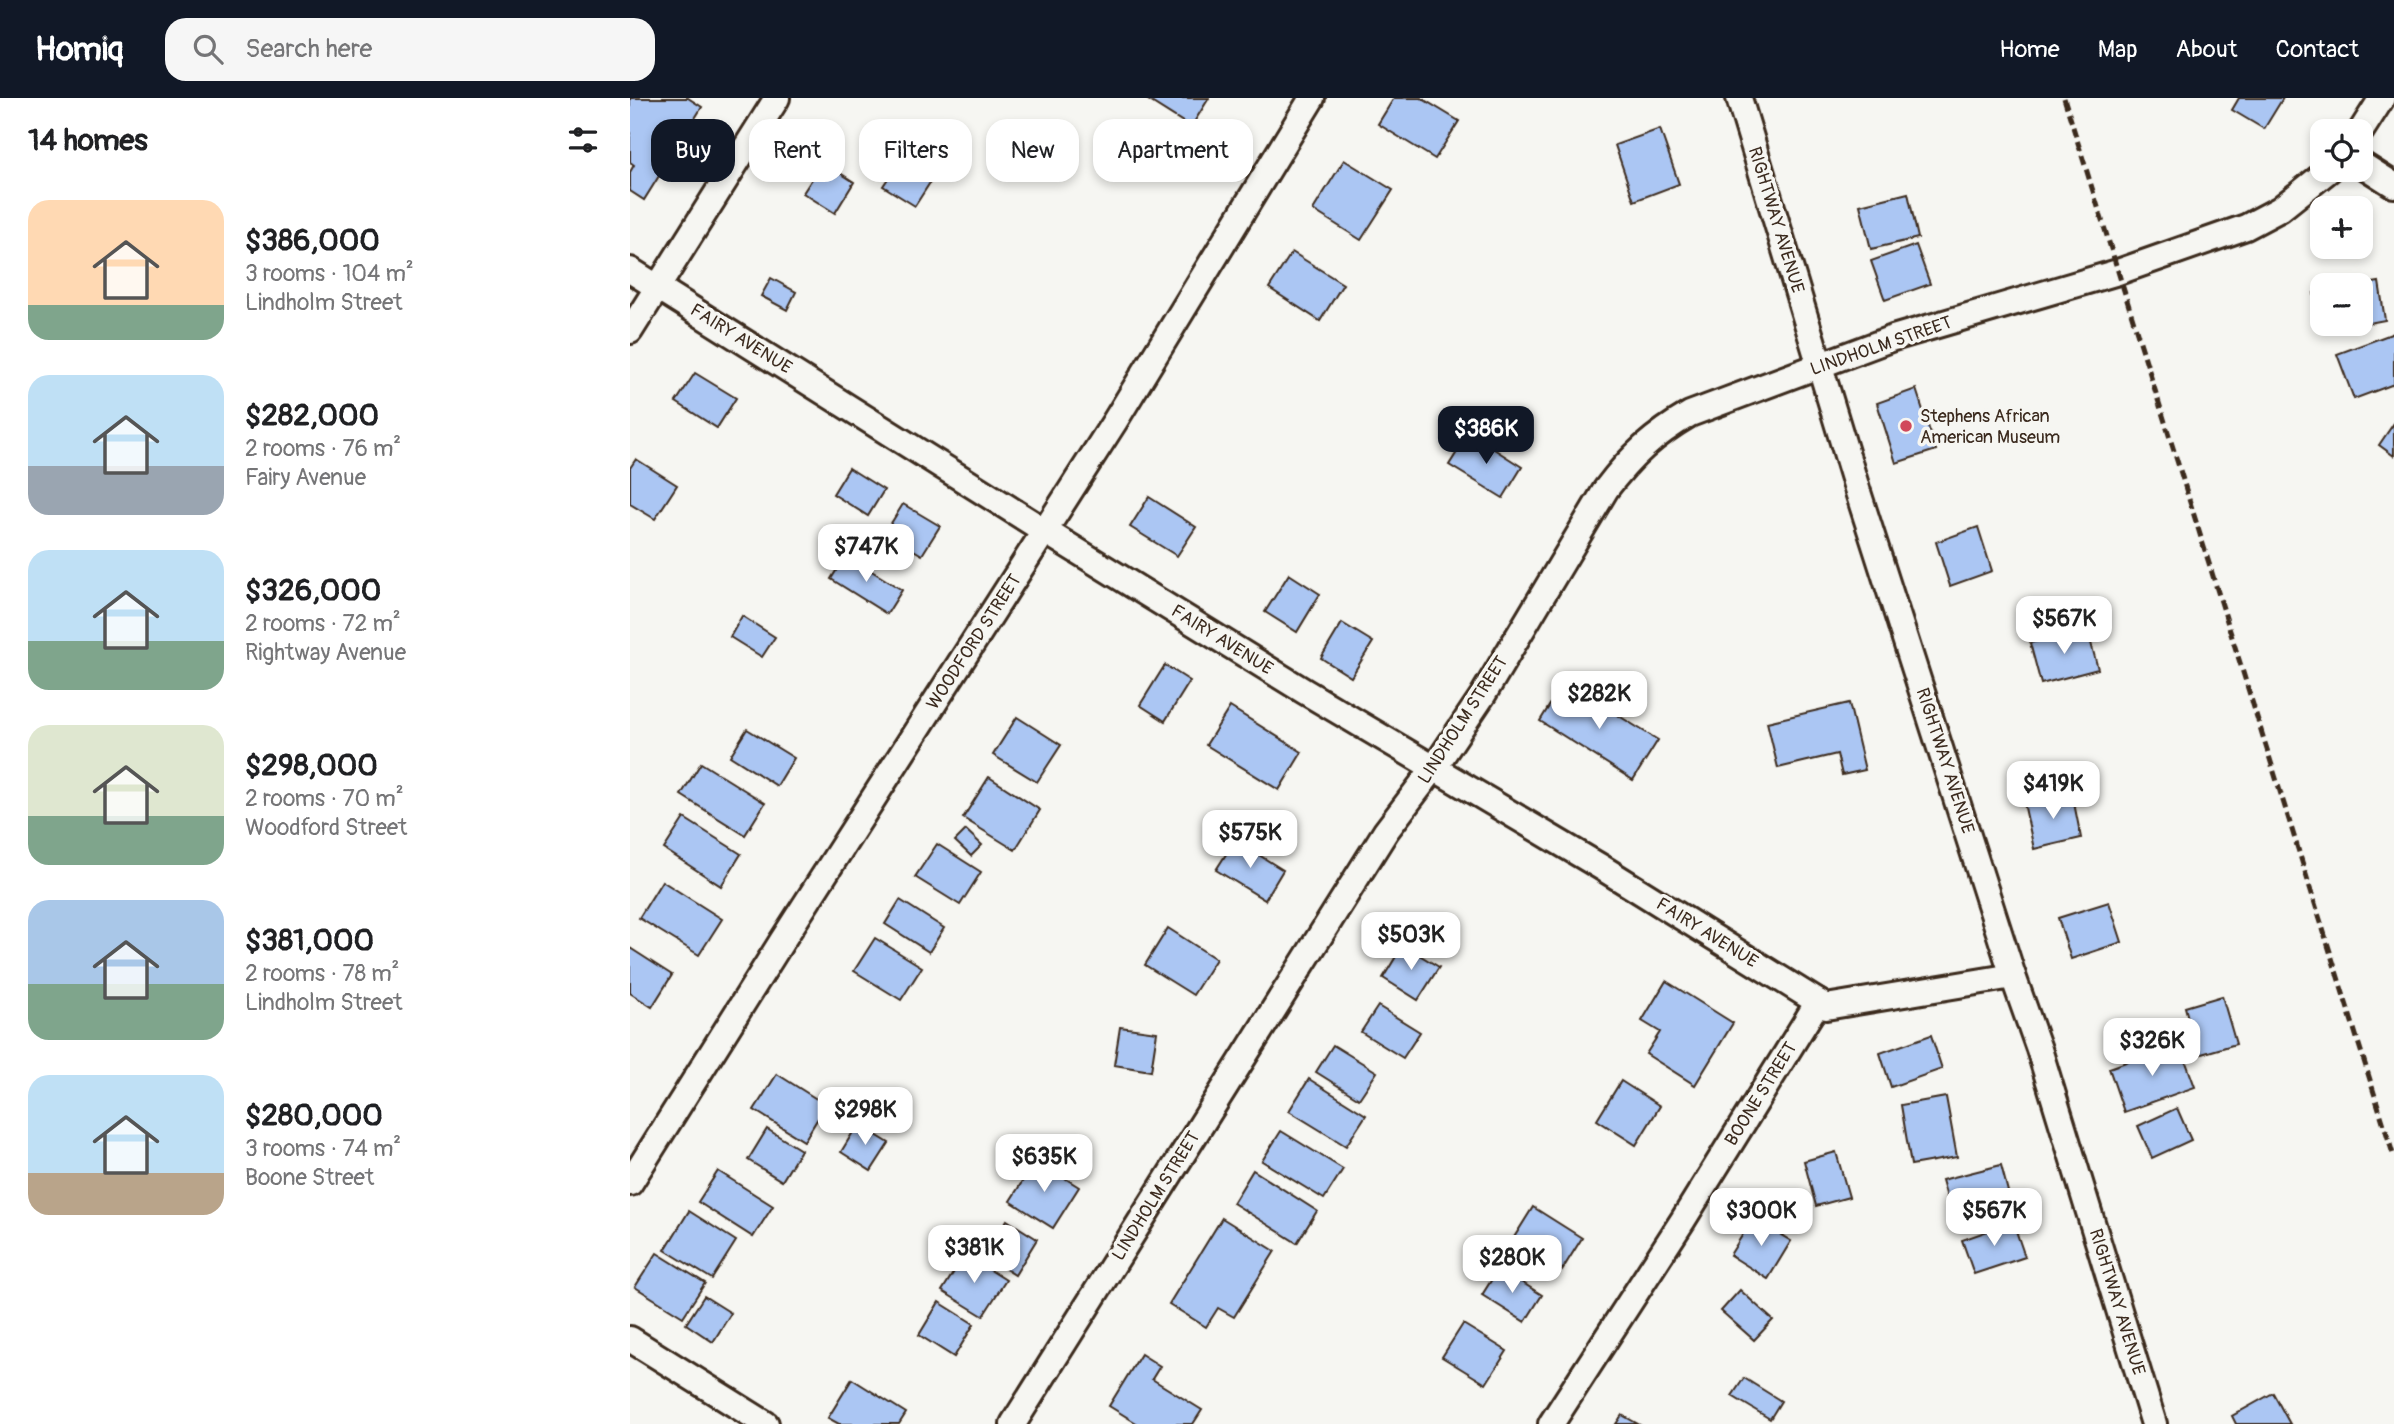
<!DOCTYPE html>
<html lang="en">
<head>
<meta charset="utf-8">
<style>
  body { margin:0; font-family:Pangolin,sans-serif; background:#f6f6f6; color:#202124; height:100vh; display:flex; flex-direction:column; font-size:26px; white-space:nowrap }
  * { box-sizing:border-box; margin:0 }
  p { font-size:23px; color:#757577 }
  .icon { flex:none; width:38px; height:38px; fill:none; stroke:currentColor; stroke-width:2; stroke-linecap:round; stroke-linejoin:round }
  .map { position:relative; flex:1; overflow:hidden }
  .drawer { display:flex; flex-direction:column; background:#fff; width:630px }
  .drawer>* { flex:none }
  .top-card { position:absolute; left:21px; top:21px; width:665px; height:63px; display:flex; gap:14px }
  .fabs { position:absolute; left:1680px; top:21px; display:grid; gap:14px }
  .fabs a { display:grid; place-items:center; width:63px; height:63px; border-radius:14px; background:#fff; box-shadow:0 4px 10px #0003; font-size:35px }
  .price { position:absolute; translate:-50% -60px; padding:0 16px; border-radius:14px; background:#fff; color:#222; font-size:23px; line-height:46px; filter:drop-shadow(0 2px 4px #0008) }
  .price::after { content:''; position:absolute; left:50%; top:42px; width:21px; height:16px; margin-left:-10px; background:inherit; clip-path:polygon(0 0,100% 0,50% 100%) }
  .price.active { background:#111827; color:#fff }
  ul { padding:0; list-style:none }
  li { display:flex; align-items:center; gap:21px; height:175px; padding:0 28px }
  li span { display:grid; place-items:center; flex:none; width:196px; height:140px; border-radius:21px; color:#555 }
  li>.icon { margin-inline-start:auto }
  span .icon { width:84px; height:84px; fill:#fffc; stroke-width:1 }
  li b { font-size:30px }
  h2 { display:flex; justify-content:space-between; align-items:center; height:84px; padding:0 28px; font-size:30px }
  .pill { padding:0 24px; border-radius:21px; background:#fff; box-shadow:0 4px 10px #0003; font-size:24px; line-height:63px }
  .pill.active { background:#111827; color:#fff }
  header { display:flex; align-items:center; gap:42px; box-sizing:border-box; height:98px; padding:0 35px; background:#111827; color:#fff }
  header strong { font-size:33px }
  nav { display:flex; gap:38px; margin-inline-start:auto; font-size:24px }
  .search { width:490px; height:63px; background:#f6f6f6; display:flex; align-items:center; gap:18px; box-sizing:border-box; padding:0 24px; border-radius:21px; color:#757577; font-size:26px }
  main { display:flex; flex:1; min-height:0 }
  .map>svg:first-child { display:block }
</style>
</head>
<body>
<header>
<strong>Homiq</strong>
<div class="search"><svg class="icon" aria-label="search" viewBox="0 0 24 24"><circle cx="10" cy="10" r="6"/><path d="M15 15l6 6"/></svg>Search here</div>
<nav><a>Home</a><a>Map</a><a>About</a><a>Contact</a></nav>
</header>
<main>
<section class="drawer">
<h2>14 homes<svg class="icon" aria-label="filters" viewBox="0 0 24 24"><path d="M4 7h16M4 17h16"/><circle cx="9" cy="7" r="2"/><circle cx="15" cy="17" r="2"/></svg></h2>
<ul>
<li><span style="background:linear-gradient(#ffd9b3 75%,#7fa58c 0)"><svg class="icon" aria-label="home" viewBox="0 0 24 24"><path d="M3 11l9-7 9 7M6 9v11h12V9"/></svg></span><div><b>$386,000</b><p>3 rooms · 104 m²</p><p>Lindholm Street</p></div></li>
<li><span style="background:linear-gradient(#bfe0f5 65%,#9aa5b1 0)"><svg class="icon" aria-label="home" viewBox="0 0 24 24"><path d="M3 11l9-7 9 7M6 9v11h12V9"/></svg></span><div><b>$282,000</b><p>2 rooms · 76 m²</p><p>Fairy Avenue</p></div></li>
<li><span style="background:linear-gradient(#bfe0f5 65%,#7fa58c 0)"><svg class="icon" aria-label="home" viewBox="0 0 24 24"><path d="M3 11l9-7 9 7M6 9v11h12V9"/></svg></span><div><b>$326,000</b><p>2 rooms · 72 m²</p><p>Rightway Avenue</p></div></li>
<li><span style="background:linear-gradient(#dfe7d0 65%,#7fa58c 0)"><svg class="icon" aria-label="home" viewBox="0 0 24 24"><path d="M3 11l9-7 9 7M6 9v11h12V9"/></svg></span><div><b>$298,000</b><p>2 rooms · 70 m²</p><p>Woodford Street</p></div></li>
<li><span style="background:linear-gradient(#a9c7e8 60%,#7fa58c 0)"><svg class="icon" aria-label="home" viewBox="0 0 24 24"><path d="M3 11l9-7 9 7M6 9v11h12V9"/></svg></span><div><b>$381,000</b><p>2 rooms · 78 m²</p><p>Lindholm Street</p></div></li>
<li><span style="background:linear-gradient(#bfe0f5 70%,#b9a48a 0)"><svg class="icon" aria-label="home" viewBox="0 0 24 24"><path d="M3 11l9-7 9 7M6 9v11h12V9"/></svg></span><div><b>$280,000</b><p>3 rooms · 74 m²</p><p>Boone Street</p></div></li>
</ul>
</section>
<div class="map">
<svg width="1764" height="1326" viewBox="0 0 1764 1326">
  <rect width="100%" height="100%" fill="#f6f6f2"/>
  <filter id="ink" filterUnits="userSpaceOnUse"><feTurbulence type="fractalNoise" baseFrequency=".0143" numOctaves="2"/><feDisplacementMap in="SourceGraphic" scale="14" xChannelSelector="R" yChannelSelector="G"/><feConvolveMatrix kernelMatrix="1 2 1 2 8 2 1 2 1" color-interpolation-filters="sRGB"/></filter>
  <g filter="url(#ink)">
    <g fill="#abc6f3" stroke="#3b2a1e" stroke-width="2">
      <polygon points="0,0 58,0 72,9 14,102 0,93 0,74 4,67 0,64"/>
      <polygon points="515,0 579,0 561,29"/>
      <polygon points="764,0 791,0 829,23 805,61 748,26"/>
      <polygon points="1609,0 1653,0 1634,31 1602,12"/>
      <polygon points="1030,31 1049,86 1004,103 985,47"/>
      <polygon points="714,62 763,92 731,142 683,112"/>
      <polygon points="193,64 224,84 205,115 173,95"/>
      <polygon points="269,64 301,83 285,108 253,88"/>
      <polygon points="1278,95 1288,140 1241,151 1230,107"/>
      <polygon points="1286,147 1300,186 1255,202 1241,163"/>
      <polygon points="662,154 713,186 690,223 639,190"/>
      <polygon points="141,180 166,194 157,212 131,198"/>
      <polygon points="1749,184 1755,222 1691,234 1684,195 1692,194 1692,226 1731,226 1731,187"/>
      <polygon points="1764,235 1764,286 1724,301 1707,256"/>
      <polygon points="65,275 106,300 87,330 46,304"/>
      <polygon points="1286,291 1306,352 1266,365 1247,305"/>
      <polygon points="1764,325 1764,358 1749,347"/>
      <polygon points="839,335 892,369 873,400 819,367"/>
      <polygon points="6,361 47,387 25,421 0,406 0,370"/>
      <polygon points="219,370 254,392 238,418 203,396"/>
      <polygon points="519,399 566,429 547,458 500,429"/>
      <polygon points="273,406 310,428 292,457 255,435"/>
      <polygon points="1348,429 1362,473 1320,488 1306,444"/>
      <polygon points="216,457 272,492 257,516 201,481"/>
      <polygon points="659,476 690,496 667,534 635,514"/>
      <polygon points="112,518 145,539 132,559 100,539"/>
      <polygon points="712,525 743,544 721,579 691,560"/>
      <polygon points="1457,530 1468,571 1411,586 1400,545"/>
      <polygon points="535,567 560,583 535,623 510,607"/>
      <polygon points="934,584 1028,642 1003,682 910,623"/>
      <polygon points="1219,605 1235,672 1212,677 1207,656 1148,670 1137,624"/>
      <polygon points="600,609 672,654 649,692 576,647"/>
      <polygon points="387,619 431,647 407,684 363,657"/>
      <polygon points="117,631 164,660 147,688 100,658"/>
      <polygon points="71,665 135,705 115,737 51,697"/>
      <polygon points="359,679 410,712 385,752 333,720"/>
      <polygon points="1442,695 1451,740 1404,751 1394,705"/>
      <polygon points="54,720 111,756 91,788 34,751"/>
      <polygon points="336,732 352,747 341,758 325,743"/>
      <polygon points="605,742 653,772 635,802 586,772"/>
      <polygon points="307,746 351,774 330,807 285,779"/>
      <polygon points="32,783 92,821 69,857 9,820"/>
      <polygon points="270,802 314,830 299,854 255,826"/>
      <polygon points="1479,804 1492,844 1441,861 1428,820"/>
      <polygon points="538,830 586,861 563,897 515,867"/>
      <polygon points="245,840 292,869 271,902 224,873"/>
      <polygon points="773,847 809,869 788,902 753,880"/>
      <polygon points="0,850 42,877 22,909 0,895"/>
      <polygon points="1036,883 1103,925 1065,987 1016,956 1030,934 1012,923"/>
      <polygon points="1592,898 1606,946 1568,957 1555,909"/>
      <polygon points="748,908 790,934 773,960 731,934"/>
      <polygon points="490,929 527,934 521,973 484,967"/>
      <polygon points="1301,937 1312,971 1261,989 1250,955"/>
      <polygon points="1549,945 1565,989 1494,1014 1479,970"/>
      <polygon points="703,947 747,974 729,1001 686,974"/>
      <polygon points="147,976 196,1007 174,1043 124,1012"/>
      <polygon points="679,981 736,1017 716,1048 659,1013"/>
      <polygon points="991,983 1030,1008 1006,1047 967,1022"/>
      <polygon points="1316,999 1327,1059 1281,1067 1271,1007"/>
      <polygon points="1547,1010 1561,1042 1522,1060 1508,1028"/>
      <polygon points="228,1026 259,1045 241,1073 211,1054"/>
      <polygon points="137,1031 171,1052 152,1083 118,1062"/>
      <polygon points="651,1033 713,1071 694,1101 632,1063"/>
      <polygon points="1206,1054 1219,1099 1186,1108 1174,1063"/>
      <polygon points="406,1062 449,1089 423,1130 380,1103"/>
      <polygon points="1371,1067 1382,1109 1324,1124 1312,1082"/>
      <polygon points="623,1072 687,1113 667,1145 603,1105"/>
      <polygon points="88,1073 143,1108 123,1139 68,1104"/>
      <polygon points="903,1109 952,1140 932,1172 883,1141"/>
      <polygon points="59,1113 106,1143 82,1181 35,1152"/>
      <polygon points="592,1120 645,1153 604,1219 588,1210 576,1229 539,1206"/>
      <polygon points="1123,1120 1161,1143 1138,1181 1100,1157"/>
      <polygon points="377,1122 407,1141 385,1177 355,1158"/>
      <polygon points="1383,1124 1395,1159 1344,1176 1332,1142"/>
      <polygon points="27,1155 75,1185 53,1219 5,1189"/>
      <polygon points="335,1156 376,1182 353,1218 312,1193"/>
      <polygon points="869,1170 912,1197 895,1224 852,1197"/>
      <polygon points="1110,1192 1143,1222 1124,1242 1091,1213"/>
      <polygon points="74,1198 101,1215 83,1244 56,1226"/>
      <polygon points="309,1204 344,1226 324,1259 289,1237"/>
      <polygon points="833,1226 877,1253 856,1286 812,1259"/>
      <polygon points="511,1256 530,1268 522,1281 572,1312 563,1326 508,1326 479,1308"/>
      <polygon points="1114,1280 1151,1303 1140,1321 1102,1298"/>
      <polygon points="222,1281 276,1315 269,1326 209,1326 198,1320"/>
      <polygon points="1643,1295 1660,1326 1606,1326 1602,1318"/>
      <polygon points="992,1317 1008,1326 986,1326"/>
    </g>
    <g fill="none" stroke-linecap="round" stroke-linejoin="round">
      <defs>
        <g id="street">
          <polyline points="1109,0 1228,394 1383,878 1409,951 1524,1326"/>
          <polyline points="1731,33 1752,0"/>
          <polyline points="1731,66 1764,87"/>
          <polyline points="0,172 415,433 674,593 971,769 1196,909 1383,878"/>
          <polyline points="0,233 147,0"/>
          <polyline points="0,1085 152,843 485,323 682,0"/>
          <polyline points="0,1241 136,1326"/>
          <path d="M383,1326L756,733L804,670L853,597L976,391C1001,358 1024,337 1060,316L1263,240L1488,174L1616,129L1650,111L1699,72"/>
          <polyline points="921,1326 1053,1122 1188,904"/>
        </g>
      </defs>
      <use href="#street" stroke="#3b2a1e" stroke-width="30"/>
      <use href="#street" stroke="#f6f6f2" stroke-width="24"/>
      <polyline stroke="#3b2a1e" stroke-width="5" stroke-dasharray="10 5" stroke-linecap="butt" points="1434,0 1764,1059"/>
    </g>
  </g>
  <circle fill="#d1495b" stroke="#f6f6f2" stroke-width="2.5" cx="1276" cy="328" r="7"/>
  <g text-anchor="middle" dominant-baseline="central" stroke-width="7" stroke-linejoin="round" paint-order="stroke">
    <g font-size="18" fill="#3b2a1e" stroke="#f6f6f2">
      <text transform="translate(1146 122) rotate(73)">RIGHTWAY AVENUE</text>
      <text transform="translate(111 241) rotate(32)">FAIRY AVENUE</text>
      <text transform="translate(1251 248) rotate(-19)">LINDHOLM STREET</text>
      <text transform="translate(592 542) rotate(32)">FAIRY AVENUE</text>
      <text transform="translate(344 544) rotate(-57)">WOODFORD STREET</text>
      <text transform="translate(833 622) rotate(-57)">LINDHOLM STREET</text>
      <text transform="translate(1315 663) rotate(72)">RIGHTWAY AVENUE</text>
      <text transform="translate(1077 835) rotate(32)">FAIRY AVENUE</text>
      <text transform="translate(1131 996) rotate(-58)">BOONE STREET</text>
      <text transform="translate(526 1098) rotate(-58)">LINDHOLM STREET</text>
      <text transform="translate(1487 1204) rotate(73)">RIGHTWAY AVENUE</text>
    </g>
    <g font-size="18" fill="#3b2a1e" stroke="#f6f6f2" text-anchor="start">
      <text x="1290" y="318">Stephens African<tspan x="1290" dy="21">American Museum</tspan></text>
    </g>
  </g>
</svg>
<div class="fabs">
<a><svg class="icon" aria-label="locate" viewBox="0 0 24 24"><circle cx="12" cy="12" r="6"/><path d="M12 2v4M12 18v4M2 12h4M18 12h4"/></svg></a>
<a>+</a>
<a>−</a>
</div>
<b class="price active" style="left:856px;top:368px">$386K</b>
<b class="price" style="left:236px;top:486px">$747K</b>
<b class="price" style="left:1434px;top:558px">$567K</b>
<b class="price" style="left:969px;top:633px">$282K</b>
<b class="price" style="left:1423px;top:723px">$419K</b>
<b class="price" style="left:620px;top:772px">$575K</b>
<b class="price" style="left:781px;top:874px">$503K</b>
<b class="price" style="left:1522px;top:980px">$326K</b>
<b class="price" style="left:235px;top:1049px">$298K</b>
<b class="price" style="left:414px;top:1096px">$635K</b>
<b class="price" style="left:1131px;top:1150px">$300K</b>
<b class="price" style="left:1364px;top:1150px">$567K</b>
<b class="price" style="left:344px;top:1187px">$381K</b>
<b class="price" style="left:882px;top:1197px">$280K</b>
<div class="top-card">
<a class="pill active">Buy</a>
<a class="pill">Rent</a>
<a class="pill">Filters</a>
<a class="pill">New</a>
<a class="pill">Apartment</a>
</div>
</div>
</main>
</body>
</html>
